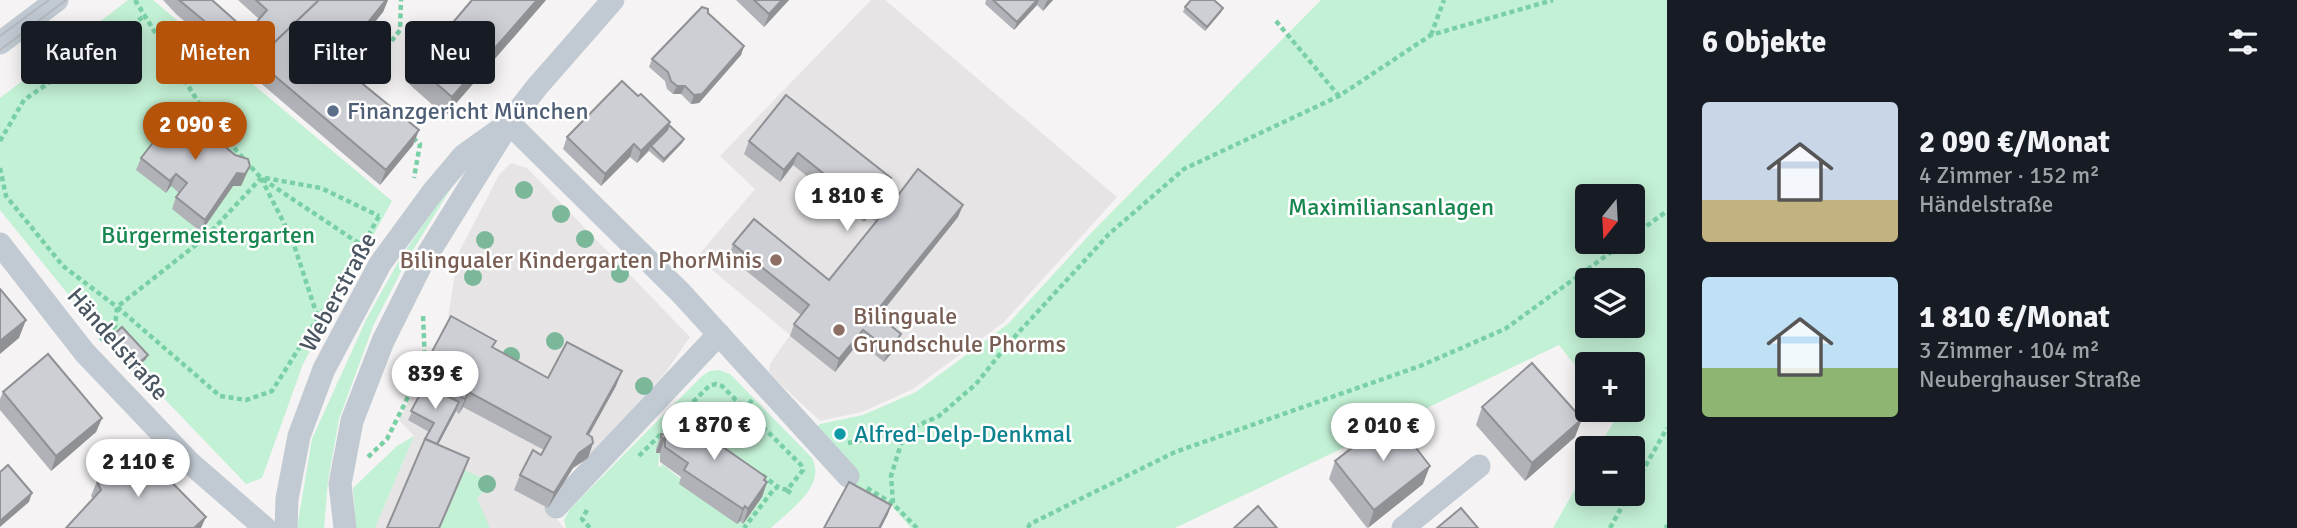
<!DOCTYPE html>
<html lang="de">
<head>
<meta charset="utf-8">
<style>
  body { margin:0; font-family:Signika,sans-serif; background:#20242c; color:#f1f3f6; height:100vh; display:flex; flex-direction:column; font-size:26px; white-space:nowrap }
  * { box-sizing:border-box; margin:0 }
  p { font-size:23px; color:#9ea1a6 }
  .icon { flex:none; width:38px; height:38px; fill:none; stroke:currentColor; stroke-width:2; stroke-linecap:round; stroke-linejoin:round }
  .map { position:relative; flex:1; overflow:hidden }
  .sheet { display:flex; flex-direction:column; background:#171b24; width:630px }
  .sheet>* { flex:none }
  .top-card { position:absolute; left:21px; top:21px; width:665px; height:63px; display:flex; gap:14px }
  .needle { width:46px; rotate:198deg }
  .tools { position:absolute; left:1575px; top:184px; display:grid; gap:14px }
  .tools a { display:grid; place-items:center; width:70px; height:70px; border-radius:7px; background:#171b24; box-shadow:0 4px 18px #0003; font-size:35px }
  .price { position:absolute; translate:-50% -60px; padding:0 16px; border-radius:24px; background:#fff; color:#222; font-size:23px; line-height:46px; filter:drop-shadow(0 2px 4px #0008) }
  .price::after { content:''; position:absolute; left:50%; top:42px; width:21px; height:16px; margin-left:-10px; background:inherit; clip-path:polygon(0 0,100% 0,50% 100%) }
  .price.selected { background:#b45309; color:#fff }
  ul { padding:0; list-style:none }
  li { display:flex; align-items:center; gap:21px; height:175px; padding:0 35px }
  li span { display:grid; place-items:center; flex:none; width:196px; height:140px; border-radius:7px; color:#555 }
  li>.icon { margin-inline-start:auto }
  span .icon { width:84px; height:84px; fill:#fffc; stroke-width:1 }
  li b { font-size:30px }
  h2 { display:flex; justify-content:space-between; align-items:center; height:84px; padding:0 35px; font-size:30px }
  .pill { padding:0 24px; border-radius:7px; background:#171b24; box-shadow:0 4px 18px #0003; font-size:24px; line-height:63px }
  .pill.selected { background:#b45309; color:#fff }
  main { display:flex; flex:1; min-height:0 }
  .map>svg:first-child { display:block }
</style>
</head>
<body>
<main>
<div class="map">
<svg width="1667" height="528" viewBox="0 0 1667 528">
  <rect width="100%" height="100%" fill="#f5f3f3"/>
  <g fill="#e6e4e5">
    <polygon points="871,0 885,0 1117,197 1003,323 913,389 862,412 820,421 773,377 769,371 770,364 790,335 697,257 755,189 720,156"/>
    <polygon points="511,163 527,168 690,337 665,373 583,463 578,463 573,468 548,508 564,528 375,528 414,436 399,420 446,331 458,254 499,175"/>
  </g>
  <g fill="#c3f1d5" fill-rule="evenodd">
    <polygon points="128,0 153,0 392,201 303,364 262,478 246,484 88,319 0,210 0,98"/>
    <path d="M1321,0H1667V528H1553L1587,468V494H1633V448H1598L1616,418L1609,410H1633V364H1587V381L1559,345L1175,528H911L892,506L838,479L803,442L820,424L863,415L916,392L1008,324L1092,232ZM1587,196H1633V242H1587ZM1587,280H1633V326H1587Z"/>
    <polygon points="455,179 456,180 408,258 374,324 339,419 328,481 324,528 297,528 312,439 366,320 401,257"/>
    <path d="M719,370L730,374L812,458C827,487 789,510 771,528H566L564,520L570,509L702,376L710,371ZM656,449L762,497L743,523L740,521L737,524L662,464L660,467L658,466L660,453H656Z"/>
    <polygon points="414,436 375,528 356,528 353,488 397,446"/>
    <polygon points="465,470 492,483 477,498 490,528 440,528"/>
  </g>
  <g fill="none" stroke-linecap="round" stroke-linejoin="round">
    <g stroke="#7ad0a6" stroke-width="4.5" stroke-dasharray="5 3.5" stroke-linecap="butt">
      <polyline points="135,0 210,121 261,178 363,246"/>
      <polyline points="1276,21 1339,96"/>
      <polyline points="1431,35 1444,0"/>
      <polyline points="344,73 376,61 400,30 401,0"/>
      <polyline points="413,138 420,144 414,178"/>
      <polyline points="0,141 24,100 146,15"/>
      <polyline points="0,168 6,196 63,266 117,307 220,396 246,400 272,391 349,269"/>
      <polyline points="261,178 292,239 318,318"/>
      <polyline points="265,178 321,188 379,216"/>
      <polyline points="1633,236 1667,211"/>
      <polyline points="364,243 379,216"/>
      <polyline points="100,340 115,326 117,307 206,237 261,178"/>
      <polyline points="848,443 905,431 939,416 976,384 1008,344 1109,234 1184,169 1339,96 1431,35 1553,0"/>
      <polyline points="719,445 752,400"/>
      <polyline points="639,456 709,386 716,384 722,386 801,465 803,470 787,490 778,487 774,489 744,528"/>
      <polyline points="368,457 387,439 425,363 423,315"/>
      <polyline points="762,475 778,487"/>
      <polyline points="867,488 893,504 917,528"/>
      <polyline points="1633,488 1667,428"/>
      <polyline points="787,490 793,495"/>
      <polyline points="893,503 891,476 905,431"/>
      <polyline points="587,510 582,519 590,528"/>
      <polyline points="1028,528 1030,524 1175,452 1420,366 1505,329 1625,242"/>
      <polyline points="1610,528 1629,494"/>
      <polyline points="1666,528 1667,525"/>
    </g>
    <g stroke="#c1cad2" stroke-width="23">
      <polyline points="0,43 57,0"/>
      <polyline points="0,244 85,353 189,462 265,528"/>
      <polyline points="556,507 719,334"/>
      <polyline points="286,528 287,499 299,436 324,369 380,264 432,193 464,155 509,123 681,293 848,476"/>
      <polyline points="345,528 340,484 352,421 383,341 421,265 509,123 536,88 613,0"/>
      <polyline points="1403,528 1479,466"/>
    </g>
    <g stroke="#b5b8bd" stroke-width="2">
      <polyline points="0,36 49,0"/>
      <polyline points="0,50 66,0"/>
    </g>
  </g>
  <g fill="#7bb799">
    <circle cx="524" cy="190" r="9"/>
    <circle cx="561" cy="214" r="9"/>
    <circle cx="585" cy="239" r="9"/>
    <circle cx="485" cy="240" r="9"/>
    <circle cx="620" cy="274" r="9"/>
    <circle cx="473" cy="277" r="9"/>
    <circle cx="555" cy="341" r="9"/>
    <circle cx="511" cy="356" r="9"/>
    <circle cx="644" cy="386" r="9"/>
    <circle cx="487" cy="484" r="9"/>
  </g>
  <g fill="#b0b2b7">
    <polygon points="163,0 212,0 248,32 259,19 238,0 388,0 383,12 340,65 419,130 413,145 380,185 251,75 177,15"/>
    <polygon points="546,0 445,116 409,84 416,66"/>
    <polygon points="736,0 789,0 764,27"/>
    <polygon points="986,0 1053,0 1043,11 1037,5 1014,30 985,4"/>
    <polygon points="1185,7 1221,12 1205,31 1183,12"/>
    <polygon points="708,13 744,46 741,55 699,103 691,104 681,94 673,94 667,89 665,81 649,67 652,59"/>
    <polygon points="786,95 891,178 888,185 899,194 963,205 958,217 878,316 901,334 897,347 884,362 859,342 835,372 790,336 794,324 801,315 729,257 733,244 829,280 876,222 869,216 864,222 793,165 780,182 744,154 749,141"/>
    <polygon points="638,96 670,122 669,125 684,139 682,143 663,163 649,151 637,163 630,157 601,186 563,149 567,137"/>
    <polygon points="198,124 250,166 241,186 233,186 201,232 172,209 176,197 179,193 171,186 166,193 136,170 141,158"/>
    <polygon points="109,339 146,359 133,371 107,343"/>
    <polygon points="493,348 548,378 616,386 589,435 593,443 588,458 573,468 548,508 514,490 520,475 541,455 544,450 463,407 459,414 456,411 438,445 465,470 440,528 429,432 408,420 421,393 414,389 420,374"/>
    <polygon points="3,392 102,418 96,432 51,471 0,410 0,399"/>
    <polygon points="1482,407 1575,437 1525,481 1476,425"/>
    <polygon points="666,427 716,429 712,439 766,478 765,481 767,482 762,497 743,524 740,521 737,524 679,484 681,477 660,462 660,453 656,453 656,449 661,434 664,434"/>
    <polygon points="1335,461 1423,484 1367,528 1329,479"/>
    <polygon points="97,481 201,528 93,499 91,496"/>
  </g>
  <g fill="#909195">
    <polygon points="386,0 388,0 383,12 330,77 336,62"/>
    <polygon points="537,0 546,0 445,116 452,97"/>
    <polygon points="782,0 789,0 764,27 769,14"/>
    <polygon points="1037,0 1039,0 1037,5 1014,30 1017,22"/>
    <polygon points="1048,0 1053,0 1043,11 1046,2"/>
    <polygon points="1223,8 1221,12 1205,31 1207,27"/>
    <polygon points="744,46 741,55 699,103 691,104 694,95"/>
    <polygon points="677,86 685,86 681,94 673,94"/>
    <polygon points="670,122 665,134 651,146 649,150 637,163 641,151"/>
    <polygon points="419,130 413,145 380,185 386,170"/>
    <polygon points="684,139 682,143 663,163 664,159"/>
    <polygon points="634,144 630,157 601,186 605,174"/>
    <polygon points="798,153 793,165 780,182 784,170"/>
    <polygon points="250,166 241,186 233,186 201,232 205,220 237,173"/>
    <polygon points="176,174 171,186 166,193 170,181"/>
    <polygon points="874,204 869,216 864,222 869,210"/>
    <polygon points="963,205 958,217 871,326 875,313"/>
    <polygon points="26,320 19,338 0,354 0,341"/>
    <polygon points="863,330 859,342 835,372 839,359"/>
    <polygon points="901,334 897,347 884,362 889,350"/>
    <polygon points="148,355 146,359 133,371 134,367"/>
    <polygon points="622,371 616,386 581,449 587,434"/>
    <polygon points="469,392 463,407 459,414 465,399"/>
    <polygon points="459,402 456,411 432,456 435,448"/>
    <polygon points="102,418 96,432 51,471 56,456"/>
    <polygon points="1582,419 1575,437 1525,481 1532,463"/>
    <polygon points="661,438 665,438 660,453 656,453"/>
    <polygon points="593,443 588,458 573,468 548,508 554,493 579,453"/>
    <polygon points="1430,466 1423,484 1368,528 1374,510"/>
    <polygon points="766,478 765,482 767,482 762,497 743,524 748,509"/>
    <polygon points="32,493 29,502 0,527 0,521"/>
    <polygon points="891,505 888,514 881,528 879,528"/>
    <polygon points="745,506 740,521 737,524 743,509"/>
    <polygon points="206,517 201,528 194,528"/>
  </g>
  <g fill="#cdcfd5" stroke="#909195" stroke-width="2">
    <polygon points="179,0 212,0 248,32 267,10 256,0 319,0 256,60 255,63"/>
    <polygon points="319,0 386,0 336,62 419,130 386,170 256,60"/>
    <polygon points="472,0 537,0 452,97 416,66"/>
    <polygon points="754,0 782,0 769,14"/>
    <polygon points="993,0 1037,0 1017,22"/>
    <polygon points="1191,0 1214,0 1223,8 1207,27 1185,7"/>
    <polygon points="702,7 708,9 708,13 744,46 702,94 694,95 685,86 677,86 671,81 668,72 652,59"/>
    <polygon points="622,81 638,96 641,94 670,122 641,151 634,144 605,174 567,137"/>
    <polygon points="786,95 891,178 886,184 899,194 918,169 963,205 875,313 901,334 889,350 863,330 839,359 794,324 809,305 733,244 754,219 829,280 884,212 874,204 869,210 798,153 784,170 749,141"/>
    <polygon points="187,110 198,118 198,124 235,155 248,159 250,166 245,174 237,173 205,220 176,197 187,183 176,174 170,181 141,158 177,112"/>
    <polygon points="669,125 684,139 664,159 651,146 667,130"/>
    <polygon points="0,289 26,320 0,341"/>
    <polygon points="451,316 496,341 492,347 548,378 567,342 622,371 587,434 592,437 593,443 579,453 554,493 520,475 533,450 541,455 551,437 469,392 465,399 420,374"/>
    <polygon points="122,327 148,355 134,367 109,339"/>
    <polygon points="48,354 102,418 56,456 3,392"/>
    <polygon points="1532,363 1582,419 1532,463 1482,407"/>
    <polygon points="425,385 459,402 437,444 425,439 434,423 411,411"/>
    <polygon points="691,411 716,429 710,438 766,477 764,480 767,482 748,509 745,506 743,509 684,470 688,463 665,447 665,438 661,438 661,434 667,435 669,429 666,427 669,424 672,427 680,426"/>
    <polygon points="1392,417 1430,466 1374,510 1335,461"/>
    <polygon points="425,439 469,458 439,528 387,528"/>
    <polygon points="133,443 206,517 194,528 66,528 101,490 97,481"/>
    <polygon points="8,465 32,493 0,521 0,472"/>
    <polygon points="849,482 891,505 879,528 824,528"/>
    <polygon points="1258,506 1277,528 1234,528"/>
    <polygon points="1461,508 1478,528 1437,528"/>
  </g>
  <circle fill="#5c6f8a" stroke="#fff" stroke-width="2.5" cx="333" cy="111" r="7"/>
  <g fill="#8d6e63" stroke="#fff" stroke-width="2.5">
    <circle cx="776" cy="260" r="7"/>
    <circle cx="839" cy="330" r="7"/>
  </g>
  <circle fill="#0f9aa8" stroke="#fff" stroke-width="2.5" cx="840" cy="434" r="7"/>
  <g text-anchor="middle" dominant-baseline="central" stroke-width="5" stroke-linejoin="round" paint-order="stroke">
    <g font-size="24" fill="#4e5e75" stroke="#fff" text-anchor="start">
      <text x="347" y="111">Finanzgericht München</text>
    </g>
    <g font-size="24" fill="#17864f" stroke="#fff">
      <text x="1391" y="207">Maximiliansanlagen</text>
      <text x="208" y="235">Bürgermeistergarten</text>
    </g>
    <g font-size="24" fill="#785e54" stroke="#fff" text-anchor="end">
      <text x="762" y="260">Bilingualer Kindergarten PhorMinis</text>
      <text x="853" y="316" text-anchor="start">Bilinguale<tspan x="853" dy="28">Grundschule Phorms</tspan></text>
    </g>
    <g font-size="24" fill="#4a5661" stroke="#fff">
      <text transform="translate(338 292) rotate(-61)">Weberstraße</text>
      <text transform="translate(118 344) rotate(49)">Händelstraße</text>
    </g>
    <g font-size="24" fill="#0d838f" stroke="#fff" text-anchor="start">
      <text x="854" y="434">Alfred-Delp-Denkmal</text>
    </g>
  </g>
</svg>
<div class="tools">
<a><svg class="needle" viewBox="-14 -14 28 28"><path d="M0-13l5 13h-10z" fill="#e53935"/><path d="M0 13l5-13h-10z" fill="#9ea1a6"/></svg></a>
<a><svg class="icon" aria-label="layers" viewBox="0 0 24 24"><path d="M12 4l9 5-9 5-9-5zM3 14l9 5 9-5"/></svg></a>
<a>+</a>
<a>−</a>
</div>
<b class="price selected" style="left:195px;top:162px">2 090 €</b>
<b class="price" style="left:847px;top:233px">1 810 €</b>
<b class="price" style="left:435px;top:411px">839 €</b>
<b class="price" style="left:714px;top:462px">1 870 €</b>
<b class="price" style="left:1383px;top:463px">2 010 €</b>
<b class="price" style="left:138px;top:499px">2 110 €</b>
<div class="top-card">
<a class="pill">Kaufen</a>
<a class="pill selected">Mieten</a>
<a class="pill">Filter</a>
<a class="pill">Neu</a>
</div>
</div>
<section class="sheet">
<h2>6 Objekte<svg class="icon" aria-label="filters" viewBox="0 0 24 24"><path d="M4 7h16M4 17h16"/><circle cx="9" cy="7" r="2"/><circle cx="15" cy="17" r="2"/></svg></h2>
<ul>
<li><span style="background:linear-gradient(#c9d6e8 70%,#c2b280 0)"><svg class="icon" aria-label="home" viewBox="0 0 24 24"><path d="M3 11l9-7 9 7M6 9v11h12V9"/></svg></span><div><b>2 090 €/Monat</b><p>4 Zimmer · 152 m²</p><p>Händelstraße</p></div></li>
<li><span style="background:linear-gradient(#bfe0f5 65%,#8fb573 0)"><svg class="icon" aria-label="home" viewBox="0 0 24 24"><path d="M3 11l9-7 9 7M6 9v11h12V9"/></svg></span><div><b>1 810 €/Monat</b><p>3 Zimmer · 104 m²</p><p>Neuberghauser Straße</p></div></li>
</ul>
</section>
</main>
</body>
</html>
